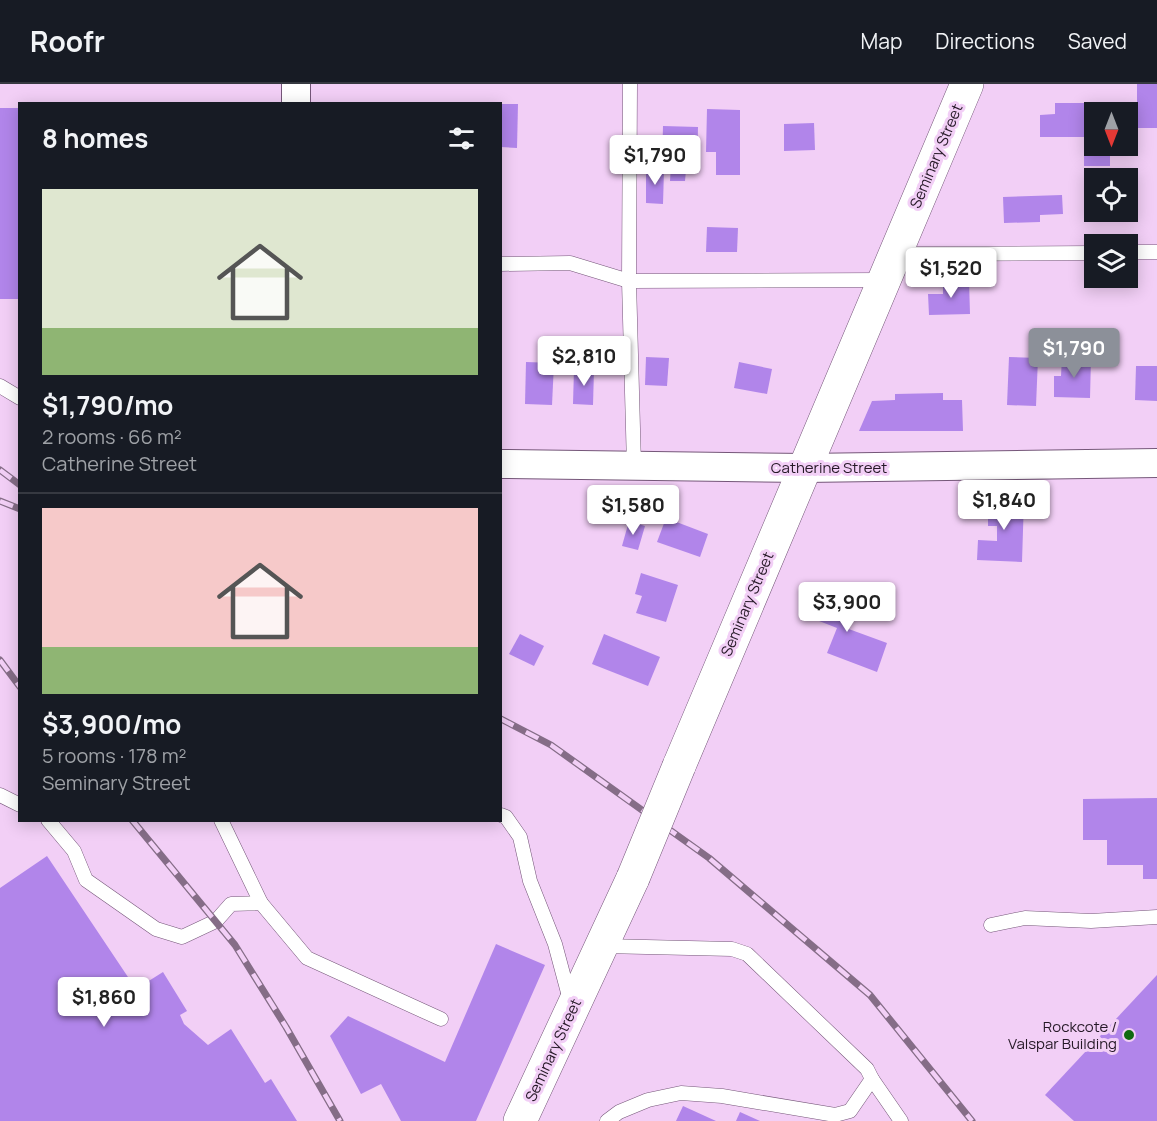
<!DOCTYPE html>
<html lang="en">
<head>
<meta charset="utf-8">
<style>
  body { margin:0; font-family:Manrope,sans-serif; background:#242831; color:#f1f3f6; height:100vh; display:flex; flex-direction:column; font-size:22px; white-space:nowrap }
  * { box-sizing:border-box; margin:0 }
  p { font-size:20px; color:#9ea1a6 }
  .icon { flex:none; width:33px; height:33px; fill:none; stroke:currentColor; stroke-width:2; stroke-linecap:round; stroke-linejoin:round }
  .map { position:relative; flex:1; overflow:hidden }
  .drawer { position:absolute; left:18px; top:18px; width:484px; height:720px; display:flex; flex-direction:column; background:#171b24; border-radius:0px; box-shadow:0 3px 15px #0003 }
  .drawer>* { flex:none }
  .needle { width:39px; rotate:180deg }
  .tools { position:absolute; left:1084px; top:18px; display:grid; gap:12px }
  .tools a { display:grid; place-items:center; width:54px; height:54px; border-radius:0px; background:#171b24; box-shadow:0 3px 15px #0003; font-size:30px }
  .price { position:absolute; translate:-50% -51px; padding:0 14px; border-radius:6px; background:#fff; color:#222; font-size:20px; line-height:39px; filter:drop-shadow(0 2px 3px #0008) }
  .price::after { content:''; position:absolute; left:50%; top:36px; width:18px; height:14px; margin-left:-9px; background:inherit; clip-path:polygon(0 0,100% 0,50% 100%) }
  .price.current { background:#8c9099; color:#fff }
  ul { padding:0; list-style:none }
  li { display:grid; align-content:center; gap:12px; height:318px; padding:0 24px }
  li+li { border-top:2px solid #363941 }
  li span { display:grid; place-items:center; height:186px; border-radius:0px; color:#555 }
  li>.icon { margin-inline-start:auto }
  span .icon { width:108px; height:108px; fill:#fffc; stroke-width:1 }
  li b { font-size:26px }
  h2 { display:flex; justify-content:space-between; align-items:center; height:72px; padding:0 24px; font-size:26px }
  header { display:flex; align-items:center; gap:36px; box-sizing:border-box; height:84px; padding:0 30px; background:#171b24; border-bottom:2px solid #363941 }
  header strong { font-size:28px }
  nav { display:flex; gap:33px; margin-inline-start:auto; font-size:21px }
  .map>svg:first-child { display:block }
</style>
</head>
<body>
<header>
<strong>Roofr</strong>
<nav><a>Map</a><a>Directions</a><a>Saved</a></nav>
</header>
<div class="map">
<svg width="1157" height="1037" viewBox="0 0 1157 1037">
  <rect width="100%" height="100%" fill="#f2cff6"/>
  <g fill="#b185ea">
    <rect x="1137" y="0" width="20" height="44"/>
    <polygon points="1055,19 1109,19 1110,28 1095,28 1095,62 1110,62 1110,82 1084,82 1084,53 1040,53 1040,31 1055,30"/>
    <polygon points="501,20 518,20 517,64 501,63"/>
    <rect x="0" y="24" width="20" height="191"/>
    <polygon points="707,25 740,26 740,91 716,91 716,68 706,68"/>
    <polygon points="814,39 815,66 784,67 784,40"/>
    <polygon points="663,42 698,43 697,87 686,86 685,97 670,97 671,81 662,80"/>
    <polygon points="646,85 664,86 663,120 646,119"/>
    <polygon points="1062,111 1063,130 1040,131 1040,138 1004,139 1003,113"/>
    <polygon points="707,143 738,144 737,168 706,168"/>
    <polygon points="969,196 970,230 929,231 928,210 943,210 943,197"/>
    <polygon points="646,273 669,274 667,302 645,301"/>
    <polygon points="1009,273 1038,274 1036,322 1007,321"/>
    <polygon points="1062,273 1091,274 1090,314 1054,313 1054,292 1061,292"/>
    <polygon points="526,278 554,279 552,321 525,320"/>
    <polygon points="739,278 772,285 767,310 734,304"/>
    <polygon points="1136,282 1157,282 1157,317 1135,316"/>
    <polygon points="574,285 594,286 593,321 573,320"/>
    <polygon points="943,309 943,316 962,316 963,347 859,347 872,317 895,316 895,310"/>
    <polygon points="988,414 1024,415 1022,478 977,476 978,456 997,457 997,442 988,442"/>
    <polygon points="666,434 708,450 700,473 657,458"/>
    <polygon points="629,437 645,442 638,466 622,462"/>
    <polygon points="641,489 678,501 666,538 636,529 642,512 635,510"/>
    <polygon points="819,507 854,520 846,544 887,559 877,588 827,569 837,544 809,533"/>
    <polygon points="520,550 544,562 534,582 509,570"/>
    <polygon points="604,550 660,573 648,602 592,580"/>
    <polygon points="1157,714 1157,795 1143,795 1143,781 1107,781 1107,756 1083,756 1083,715"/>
    <polygon points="47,772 136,905 163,888 187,927 180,931 184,940 208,961 231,945 265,999 271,995 297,1037 0,1037 0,804"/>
    <polygon points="496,860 545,881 476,1037 401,1037 381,1000 361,1010 330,952 348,932 445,978"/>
    <polygon points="1157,891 1157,1037 1074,1037 1045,1011"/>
    <polygon points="683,1022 716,1037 676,1037"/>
    <polygon points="740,1028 760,1037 736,1037"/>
  </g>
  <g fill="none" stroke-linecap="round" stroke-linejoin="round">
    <defs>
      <g id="service">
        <polyline points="630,0 629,197 634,382"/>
        <polyline points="1128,168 1157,168"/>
        <polyline points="896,170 1095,169"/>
        <polyline points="501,180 570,179 629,197 884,196"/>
        <polyline points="0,302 20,314"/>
        <polyline points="0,711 20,721"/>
        <polyline points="501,731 506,733 520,753 530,797 555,860 570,916"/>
        <polyline points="48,736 74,767 86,796 156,845 182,853 216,837 231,820 261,819 307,874 441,935"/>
        <polyline points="221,736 261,819"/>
        <polyline points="991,841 1025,834 1091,837 1157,833"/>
        <polyline points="603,862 732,865 747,870 867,985 872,995 850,1027 835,1031 722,1012 681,1009 648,1016 619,1028 607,1037"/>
        <polyline points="872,995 901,1037"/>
      </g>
      <g id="minor">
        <polyline points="296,20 296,0"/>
        <polyline points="501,380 805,384 1157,379"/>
      </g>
      <g id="tertiary">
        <polyline points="679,682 967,0"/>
        <polyline points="520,1037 633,794"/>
      </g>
    </defs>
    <use href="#service" stroke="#755779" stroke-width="15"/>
    <use href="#minor" stroke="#755779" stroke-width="30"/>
    <use href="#tertiary" stroke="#755779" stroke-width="34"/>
    <use href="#service" stroke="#fff" stroke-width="14"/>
    <use href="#minor" stroke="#fff" stroke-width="28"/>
    <use href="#tertiary" stroke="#fff" stroke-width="33"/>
    <defs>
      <g id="rail">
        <polyline points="0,386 20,401"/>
        <polyline points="0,417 20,425"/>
        <polyline points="0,576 20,603"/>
        <polyline points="501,635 551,661 709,774 870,911 972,1037"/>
        <polyline points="132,736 235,861 286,943 340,1037"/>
      </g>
    </defs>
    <use href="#rail" stroke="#856d87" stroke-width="7"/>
    <use href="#rail" stroke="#f2cff6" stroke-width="4.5" stroke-dasharray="14" stroke-linecap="butt"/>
    <defs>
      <polyline id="tertiary-bridge" points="633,794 679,682"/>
    </defs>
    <use href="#tertiary-bridge" stroke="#755779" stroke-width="34" stroke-linecap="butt"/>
    <use href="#tertiary-bridge" stroke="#fff" stroke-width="33"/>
  </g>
  <circle fill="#106911" stroke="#f2cff6" stroke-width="2" cx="1129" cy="951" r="6"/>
  <g text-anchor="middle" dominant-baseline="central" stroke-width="6" stroke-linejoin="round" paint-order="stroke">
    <g font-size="15" fill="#251826" stroke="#f2cff6">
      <text transform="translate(936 72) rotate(-67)">Seminary Street</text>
      <text x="829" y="383">Catherine Street</text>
      <text transform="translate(747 520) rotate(-67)">Seminary Street</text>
      <text transform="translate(553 966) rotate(-65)">Seminary Street</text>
    </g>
    <g font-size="15" fill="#251826" stroke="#f2cff6" text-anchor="end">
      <text x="1117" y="942">Rockcote /<tspan x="1117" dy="17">Valspar Building</tspan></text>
    </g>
  </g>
</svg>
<div class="tools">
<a><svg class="needle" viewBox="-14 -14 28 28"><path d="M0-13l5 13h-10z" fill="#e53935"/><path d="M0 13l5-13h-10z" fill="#9ea1a6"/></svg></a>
<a><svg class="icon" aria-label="locate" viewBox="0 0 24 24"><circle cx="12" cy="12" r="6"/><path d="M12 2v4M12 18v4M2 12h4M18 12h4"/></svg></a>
<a><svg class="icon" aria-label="layers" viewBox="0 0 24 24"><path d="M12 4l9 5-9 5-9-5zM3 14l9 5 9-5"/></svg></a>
</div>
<b class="price" style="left:655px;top:102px">$1,790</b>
<b class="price" style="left:951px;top:215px">$1,520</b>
<b class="price current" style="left:1074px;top:295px">$1,790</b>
<b class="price" style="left:584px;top:303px">$2,810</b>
<b class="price" style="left:1004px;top:447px">$1,840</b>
<b class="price" style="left:633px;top:452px">$1,580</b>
<b class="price" style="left:847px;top:549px">$3,900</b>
<b class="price" style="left:104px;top:944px">$1,860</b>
<section class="drawer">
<h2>8 homes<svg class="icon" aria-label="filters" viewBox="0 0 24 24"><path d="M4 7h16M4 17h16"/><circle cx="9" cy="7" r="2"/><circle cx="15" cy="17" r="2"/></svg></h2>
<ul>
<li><span style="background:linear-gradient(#dfe7d0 75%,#8fb573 0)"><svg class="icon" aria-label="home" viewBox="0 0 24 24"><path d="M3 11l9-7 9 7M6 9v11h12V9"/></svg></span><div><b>$1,790/mo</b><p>2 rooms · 66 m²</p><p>Catherine Street</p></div></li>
<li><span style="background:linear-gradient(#f6c9c9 75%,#8fb573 0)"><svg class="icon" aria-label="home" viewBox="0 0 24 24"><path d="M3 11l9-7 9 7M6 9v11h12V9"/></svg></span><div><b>$3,900/mo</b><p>5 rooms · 178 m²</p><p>Seminary Street</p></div></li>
</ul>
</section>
</div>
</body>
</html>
